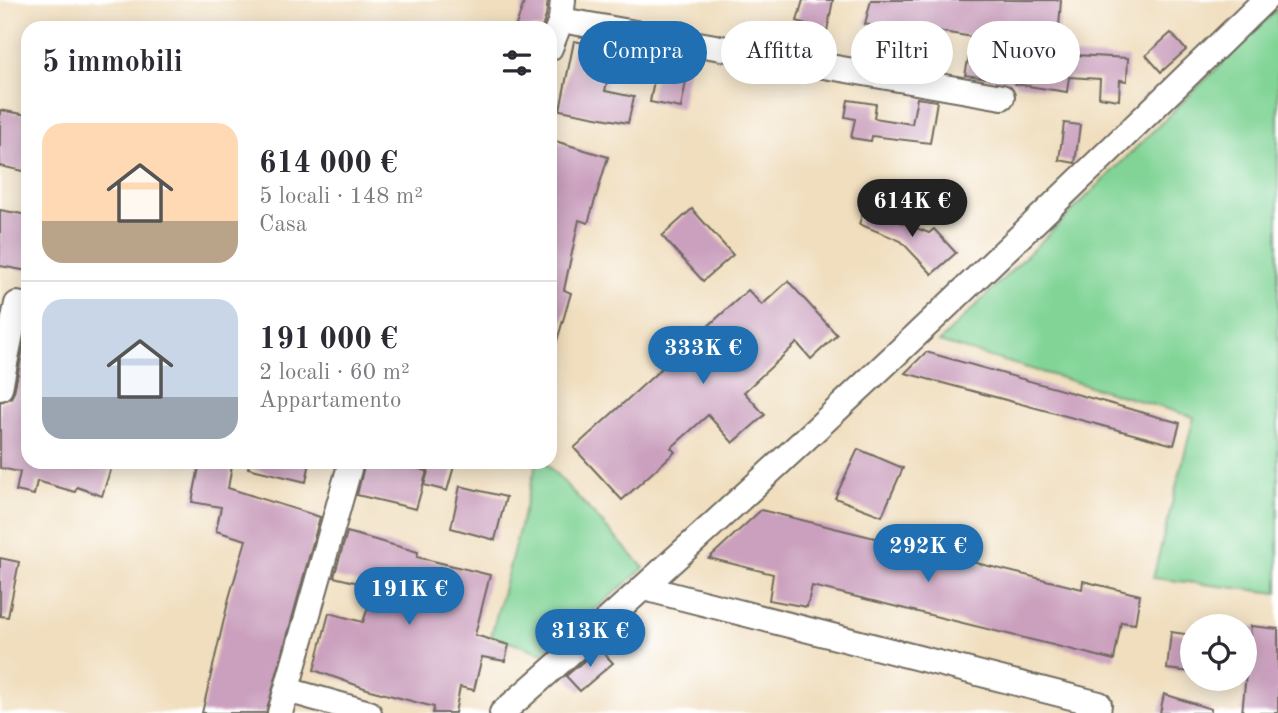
<!DOCTYPE html>
<html lang="it">
<head>
<meta charset="utf-8">
<style>
  body { margin:0; font-family:"Old Standard TT",serif; background:#f7f7f7; color:#2b2b33; height:100vh; display:flex; flex-direction:column; font-size:26px; white-space:nowrap }
  * { box-sizing:border-box; margin:0 }
  p { font-size:23px; color:#7c7c81 }
  .icon { flex:none; width:38px; height:38px; fill:none; stroke:currentColor; stroke-width:2; stroke-linecap:round; stroke-linejoin:round }
  .map { position:relative; flex:1; overflow:hidden }
  .sheet { position:absolute; left:21px; top:21px; width:536px; height:448px; display:flex; flex-direction:column; background:#fff; border-radius:21px; box-shadow:0 4px 18px #0003 }
  .sheet>* { flex:none }
  .top-card { position:absolute; left:578px; top:21px; width:595px; height:63px; display:flex; gap:14px }
  .fabs { position:absolute; left:1180px; top:614px; display:grid; gap:14px }
  .fabs a { display:grid; place-items:center; width:77px; height:77px; border-radius:50%; background:#fff; box-shadow:0 4px 18px #0003; font-size:35px }
  .price { position:absolute; translate:-50% -60px; padding:0 16px; border-radius:24px; background:#1f6fb2; color:#fff; font-size:23px; line-height:46px; filter:drop-shadow(0 2px 4px #0008) }
  .price::after { content:''; position:absolute; left:50%; top:42px; width:21px; height:16px; margin-left:-10px; background:inherit; clip-path:polygon(0 0,100% 0,50% 100%) }
  .price.current { background:#222; color:#fff }
  ul { padding:0; list-style:none }
  li { display:flex; align-items:center; gap:21px; height:175px; padding:0 21px }
  li+li { border-top:2px solid #e1e1e2 }
  li span { display:grid; place-items:center; flex:none; width:196px; height:140px; border-radius:21px; color:#555 }
  li>.icon { margin-inline-start:auto }
  span .icon { width:84px; height:84px; fill:#fffc; stroke-width:1 }
  li b { font-size:30px }
  h2 { display:flex; justify-content:space-between; align-items:center; height:84px; padding:0 21px; font-size:30px }
  .chip { padding:0 24px; border-radius:32px; background:#fff; box-shadow:0 4px 18px #0003; font-size:24px; line-height:63px }
  .chip.current { background:#1f6fb2; color:#fff }
  .map>svg:first-child { display:block }
</style>
</head>
<body>
<div class="map">
<svg width="1278" height="713" viewBox="0 0 1278 713">
  <rect width="100%" height="100%" fill="#fff"/>
  <filter id="ink" filterUnits="userSpaceOnUse"><feTurbulence type="fractalNoise" baseFrequency=".0143" numOctaves="2"/><feDisplacementMap in="SourceGraphic" scale="14" xChannelSelector="R" yChannelSelector="G"/><feConvolveMatrix kernelMatrix="1 2 1 2 8 2 1 2 1" color-interpolation-filters="sRGB"/></filter>
  <filter id="wash" filterUnits="userSpaceOnUse"><feTurbulence type="fractalNoise" baseFrequency=".00686" numOctaves="4" result="noise"/><feDisplacementMap in="SourceGraphic" scale="28" xChannelSelector="R" yChannelSelector="G"/><feGaussianBlur stdDeviation="1.57" result="paint"/><feColorMatrix in="noise" values="0 0 0 0 0 0 0 0 0 0 0 0 0 0 0 0 0 1.4 0 .05"/><feComposite in="paint" operator="in"/></filter>
  <g filter="url(#wash)">
    <rect width="100%" height="100%" fill="#f0debe"/>
    <g fill="#81d496" stroke="#568060" stroke-width="2">
      <polygon points="1278,8 1278,593 1153,578 1194,417 939,342"/>
      <polygon points="537,462 545,462 644,568 543,653 491,636"/>
    </g>
    <g id="blocks">
      <g fill="#cba0be">
        <polygon points="525,0 548,0 546,16 542,28 515,28"/>
        <polygon points="803,0 833,0 827,31 809,27 810,25 797,21"/>
        <polygon points="871,0 1061,0 1057,54 1128,58 1127,81 1120,80 1119,100 1099,97 1100,79 1069,77 1067,92 1015,84 1016,82 965,75 973,37 936,31 934,42 865,24"/>
        <polygon points="1171,33 1186,50 1161,72 1146,55"/>
        <polygon points="574,41 614,49 605,91 634,97 628,123 560,110"/>
        <polygon points="658,58 689,65 681,108 650,102"/>
        <polygon points="917,98 937,101 930,143 872,136 871,141 851,138 855,119 845,117 848,100 876,104 874,118 912,124"/>
        <polygon points="0,110 28,115 28,172 0,166"/>
        <polygon points="1064,123 1080,125 1075,163 1059,160"/>
        <polygon points="555,141 608,157 588,223 579,220 564,290 571,293 554,351 550,350 550,161"/>
        <polygon points="865,208 929,233 934,229 956,253 932,274 901,241 859,224"/>
        <polygon points="692,209 733,255 703,281 662,236"/>
        <polygon points="0,210 28,215 28,271 0,266"/>
        <polygon points="788,281 837,335 811,359 797,343 744,392 765,415 733,443 708,415 671,448 675,452 622,500 574,448 748,290 762,305"/>
        <polygon points="28,325 28,462 113,462 102,496 77,487 75,492 37,481 34,495 16,491 20,472 0,468 0,402 11,398 14,392"/>
        <polygon points="926,352 1180,423 1174,445 905,373"/>
        <polygon points="858,449 903,468 882,516 835,498"/>
        <polygon points="200,462 217,462 232,466 228,488 320,517 266,713 202,713 229,598 246,540 216,531 221,507 192,502"/>
        <polygon points="249,462 310,462 306,482 248,468"/>
        <polygon points="365,462 393,462 427,471 416,509 357,495"/>
        <polygon points="431,462 454,466 447,491 424,485"/>
        <polygon points="460,486 506,497 495,540 451,528"/>
        <polygon points="761,510 1082,589 1083,581 1140,595 1135,624 1121,622 1114,660 812,586 807,607 769,600 773,574 709,558"/>
        <polygon points="347,532 418,552 417,557 490,575 475,635 509,645 505,661 482,657 474,690 460,687 455,713 433,713 434,707 370,690 314,670 329,613 363,622 375,587 334,577"/>
        <polygon points="0,558 19,562 8,617 0,616"/>
        <polygon points="1251,626 1278,629 1278,713 1242,713"/>
        <polygon points="1171,632 1192,635 1192,672 1167,669"/>
        <polygon points="599,648 613,663 580,691 566,676"/>
        <polygon points="1164,694 1211,709 1211,713 1160,713"/>
      </g>
    </g>
  </g>
  <g filter="url(#ink)">
    <use href="#blocks" fill-opacity="0" stroke="#706a5e" stroke-width="2"/>
    <g fill="none" stroke-linecap="round" stroke-linejoin="round">
      <defs>
        <g id="minor">
          <polyline points="561,20 1002,97"/>
          <polyline points="550,48 561,20 563,0"/>
          <polyline points="0,388 17,304 28,306"/>
          <polyline points="644,588 1099,704 1098,713"/>
          <polyline points="287,690 369,713"/>
          <polyline points="280,713 351,462"/>
          <path d="M502,713C764,484 1015,243 1265,0"/>
        </g>
      </defs>
      <use href="#minor" stroke="#706a5e" stroke-width="28"/>
      <use href="#minor" stroke="#fff" stroke-width="24"/>
    </g>
  </g>
</svg>
<div class="fabs">
<a><svg class="icon" aria-label="locate" viewBox="0 0 24 24"><circle cx="12" cy="12" r="6"/><path d="M12 2v4M12 18v4M2 12h4M18 12h4"/></svg></a>
</div>
<b class="price current" style="left:912px;top:239px">614K €</b>
<b class="price" style="left:703px;top:386px">333K €</b>
<b class="price" style="left:928px;top:584px">292K €</b>
<b class="price" style="left:409px;top:627px">191K €</b>
<b class="price" style="left:590px;top:669px">313K €</b>
<div class="top-card">
<a class="chip current">Compra</a>
<a class="chip">Affitta</a>
<a class="chip">Filtri</a>
<a class="chip">Nuovo</a>
</div>
<section class="sheet">
<h2>5 immobili<svg class="icon" aria-label="filters" viewBox="0 0 24 24"><path d="M4 7h16M4 17h16"/><circle cx="9" cy="7" r="2"/><circle cx="15" cy="17" r="2"/></svg></h2>
<ul>
<li><span style="background:linear-gradient(#ffd9b3 70%,#b9a48a 0)"><svg class="icon" aria-label="home" viewBox="0 0 24 24"><path d="M3 11l9-7 9 7M6 9v11h12V9"/></svg></span><div><b>614 000 €</b><p>5 locali · 148 m²</p><p>Casa</p></div></li>
<li><span style="background:linear-gradient(#c9d6e8 70%,#9aa5b1 0)"><svg class="icon" aria-label="home" viewBox="0 0 24 24"><path d="M3 11l9-7 9 7M6 9v11h12V9"/></svg></span><div><b>191 000 €</b><p>2 locali · 60 m²</p><p>Appartamento</p></div></li>
</ul>
</section>
</div>
</body>
</html>
